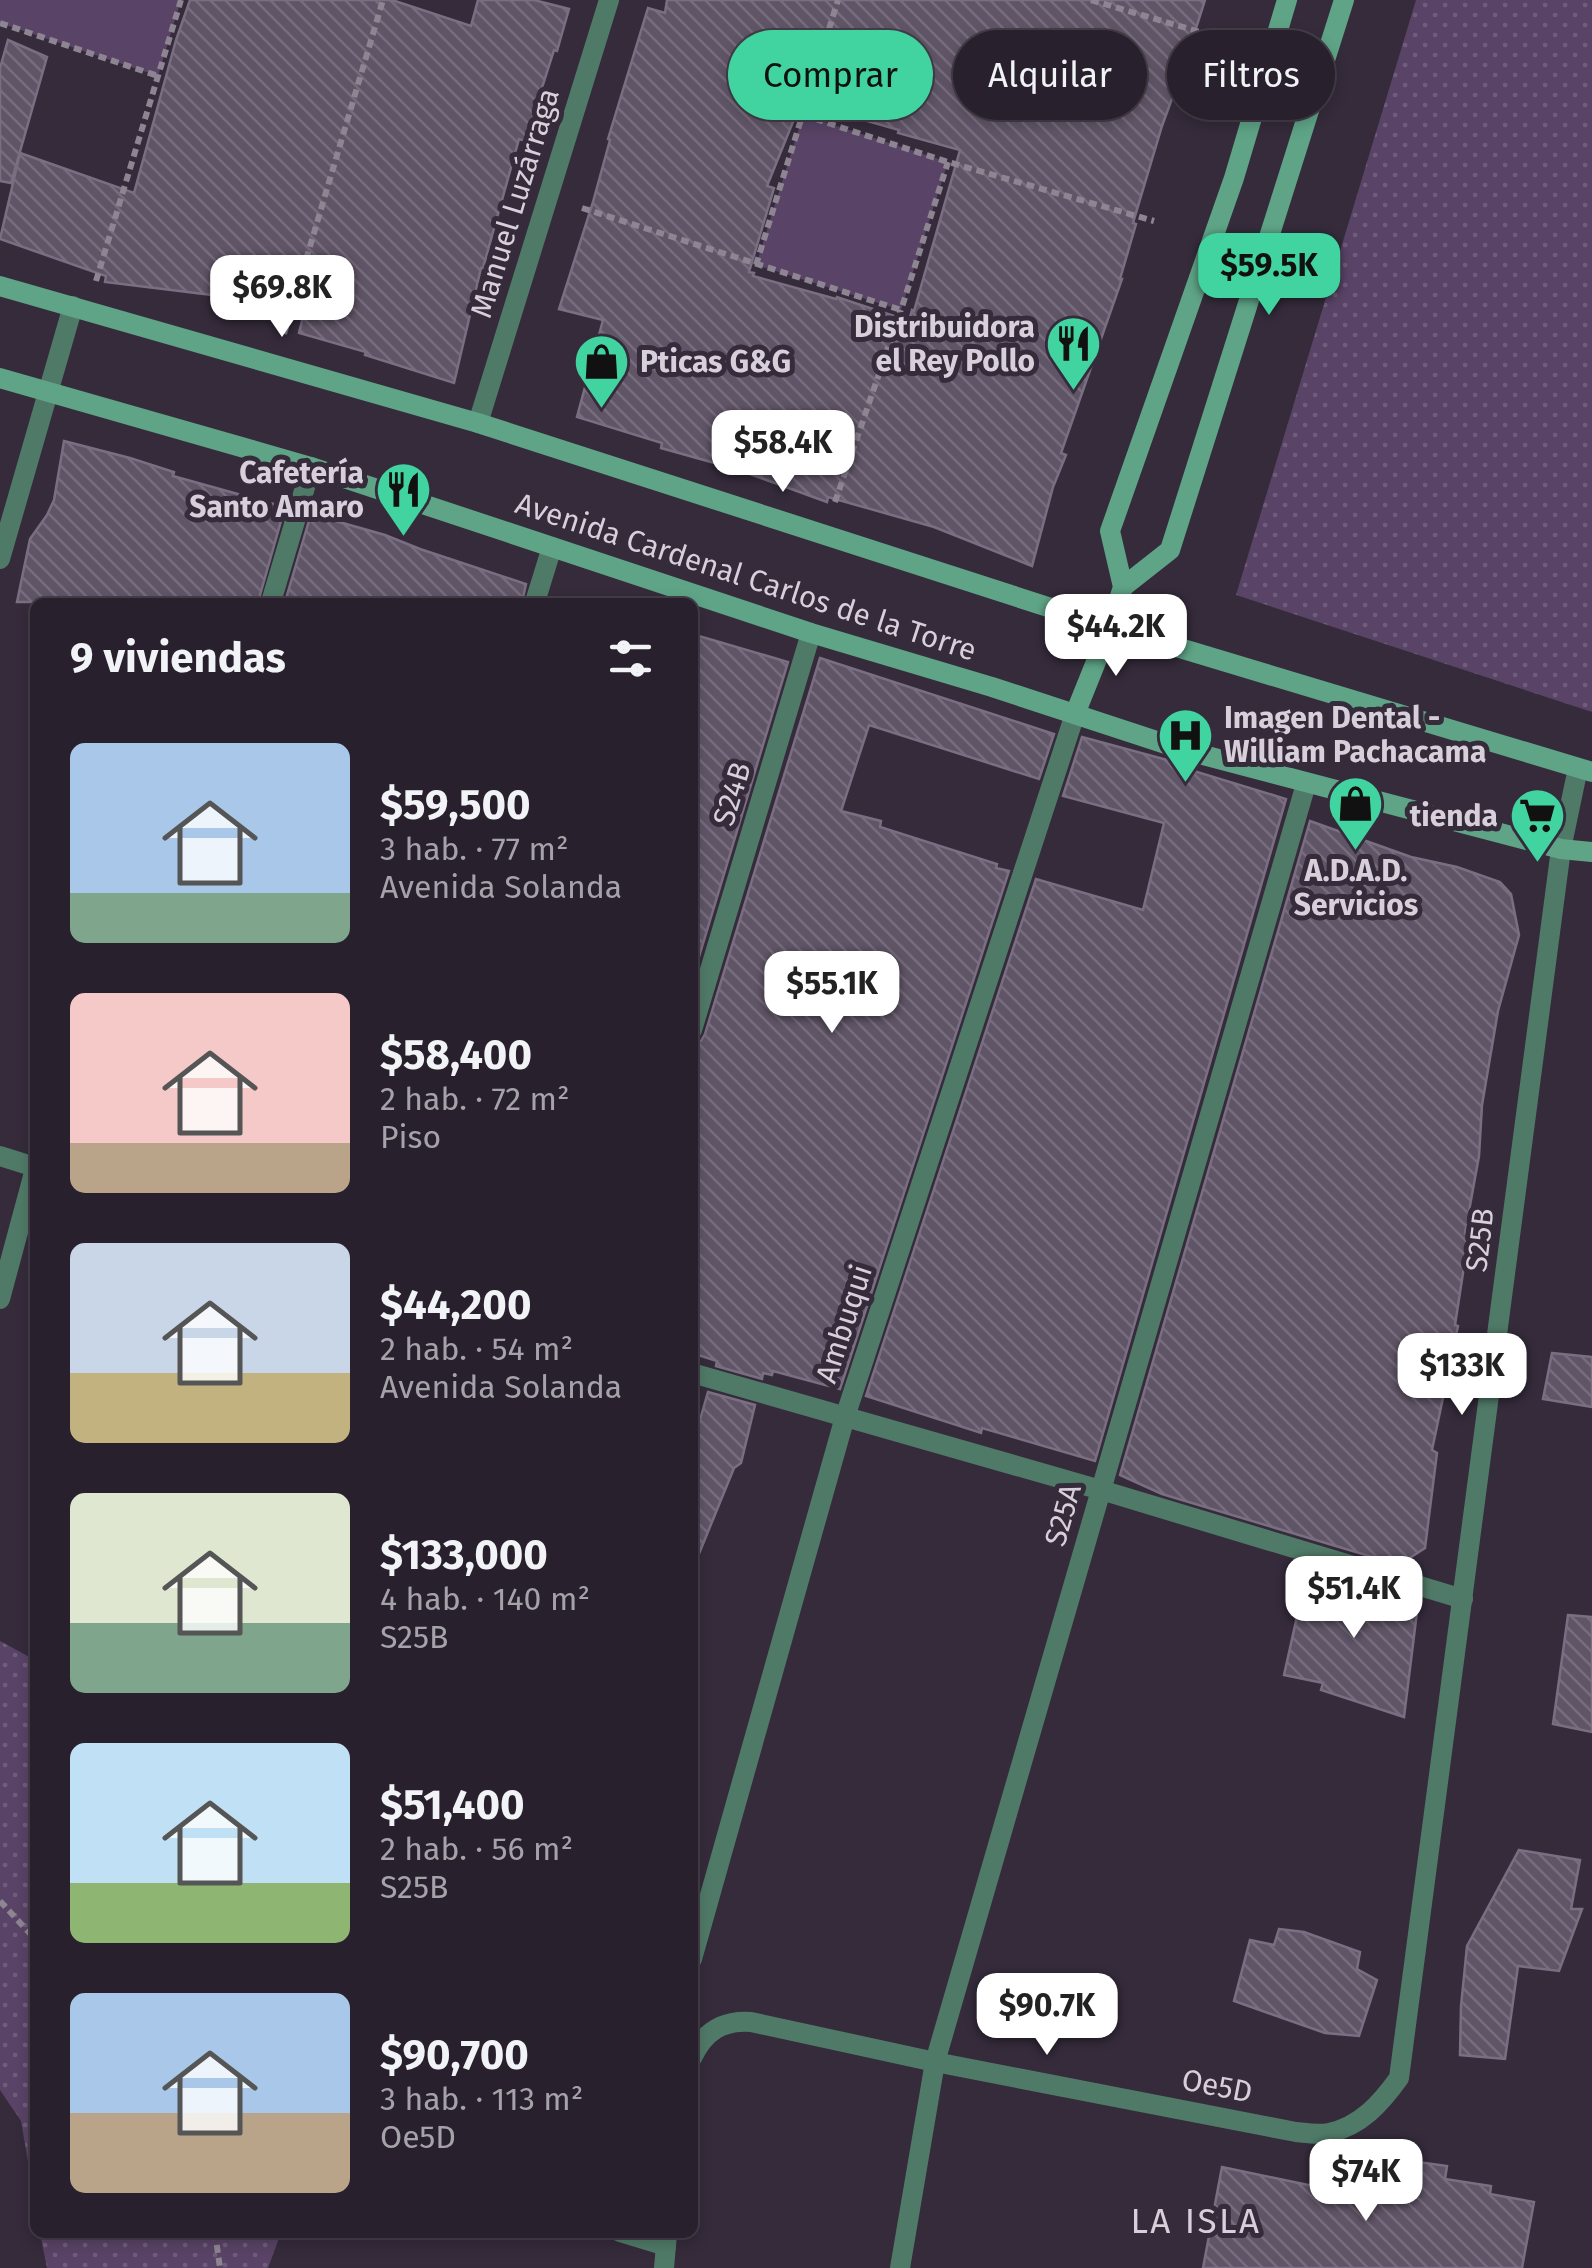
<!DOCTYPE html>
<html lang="es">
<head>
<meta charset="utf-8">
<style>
  body { margin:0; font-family:"Fira Sans",sans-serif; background:#342d38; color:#f1f3f6; height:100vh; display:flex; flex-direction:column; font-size:38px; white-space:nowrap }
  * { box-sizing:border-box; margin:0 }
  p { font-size:32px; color:#a5a3a9 }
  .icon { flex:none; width:55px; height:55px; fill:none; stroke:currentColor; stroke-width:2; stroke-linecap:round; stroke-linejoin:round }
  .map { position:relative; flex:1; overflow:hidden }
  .panel { position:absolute; left:30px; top:598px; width:668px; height:1640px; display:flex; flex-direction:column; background:#28202c; border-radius:15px; box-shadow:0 5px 15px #0003,0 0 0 2px #443e48 }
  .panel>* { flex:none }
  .banner { position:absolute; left:728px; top:30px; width:712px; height:90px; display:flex; gap:20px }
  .price { position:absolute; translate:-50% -85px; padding:0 22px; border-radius:20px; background:#fff; color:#222; font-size:32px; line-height:65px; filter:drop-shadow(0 2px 5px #0008) }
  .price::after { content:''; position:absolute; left:50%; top:60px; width:30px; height:22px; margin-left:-15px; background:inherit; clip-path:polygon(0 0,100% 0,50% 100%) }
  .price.active { background:#41d4a1; color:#111 }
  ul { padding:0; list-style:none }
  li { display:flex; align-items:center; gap:30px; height:250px; padding:0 40px }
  li span { display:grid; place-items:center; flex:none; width:280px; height:200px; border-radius:15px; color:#555 }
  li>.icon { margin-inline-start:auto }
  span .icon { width:120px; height:120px; fill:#fffc; stroke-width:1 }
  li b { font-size:42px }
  h2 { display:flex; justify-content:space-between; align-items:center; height:120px; padding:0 40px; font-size:42px }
  .chip { padding:0 35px; border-radius:45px; background:#28202c; box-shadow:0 5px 15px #0003,0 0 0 2px #443e48; font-size:35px; line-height:90px }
  .chip.active { background:#41d4a1; color:#111 }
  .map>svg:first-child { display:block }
</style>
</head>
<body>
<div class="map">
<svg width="1592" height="2268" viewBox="0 0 1592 2268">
  <defs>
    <pattern id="park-dots" width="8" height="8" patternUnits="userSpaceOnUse" patternTransform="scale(2.5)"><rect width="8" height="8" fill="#594366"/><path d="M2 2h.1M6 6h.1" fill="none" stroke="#705d7b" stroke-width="1.8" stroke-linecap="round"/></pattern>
    <pattern id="building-back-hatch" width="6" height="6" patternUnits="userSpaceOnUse" patternTransform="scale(2.5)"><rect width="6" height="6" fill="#605567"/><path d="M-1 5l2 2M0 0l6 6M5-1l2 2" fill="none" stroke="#766c7c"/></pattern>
  </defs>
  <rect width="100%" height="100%" fill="#352b3b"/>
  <g fill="#594366">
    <polygon points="0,0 181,0 158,76 0,23"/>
    <polygon points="803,115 948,162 901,310 756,265"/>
  </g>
  <g fill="url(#park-dots)">
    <polygon points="1416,0 1592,0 1592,712 1236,595"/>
    <polygon points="0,1641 35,1660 35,2202 21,2121 0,2090"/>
    <polygon points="40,2233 40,2232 281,2233 268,2268 47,2268"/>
  </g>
  <g fill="url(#building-back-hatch)" stroke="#7a6f82" stroke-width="2.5" fill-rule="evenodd">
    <polygon points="190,0 392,0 471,26 478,0 534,0 569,9 557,51 554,50 525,141 519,139 483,268 481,268 454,383 365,355 366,352 299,333 304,313 212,295 105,282 106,276 0,239 20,153 134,193 176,40"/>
    <path d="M667,0H1205L1185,63L1162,126L1133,223L1136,224L1120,279H1122L1061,453L1066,455L1053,487L1032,566L934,527L828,497L827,502L736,469L661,448L662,443L577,417L603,320L559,309L593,202L610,140L608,139L648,8L665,13ZM801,102L899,130L898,133L960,150L914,311L912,310L909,321L837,297L836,299L753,276L754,273L749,272L774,188L767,186Z"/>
    <polygon points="8,40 47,57 11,183 0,181 0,68"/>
    <polygon points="64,441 130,458 174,472 173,476 285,507 258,602 17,602 30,539 47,515 54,500"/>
    <polygon points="311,514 385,535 420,549 526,584 522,602 285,602"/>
    <polygon points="692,634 788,662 692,980"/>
    <polygon points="820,658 1054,734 1039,779 869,725 841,811 881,821 880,827 997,864 996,868 1009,871 840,1389 773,1371 772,1375 763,1373 762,1379 716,1366 717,1361 692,1353 692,1043 701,1041 705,1034"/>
    <polygon points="1082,737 1175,762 1174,765 1286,799 1095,1461 982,1428 981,1433 866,1396 1036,879 1143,910 1164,823 1063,796"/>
    <polygon points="1310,821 1411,857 1457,867 1500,882 1511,894 1519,935 1498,1011 1482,1105 1479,1156 1465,1233 1469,1234 1455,1325 1458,1326 1432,1450 1437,1453 1425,1548 1399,1565 1162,1494 1120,1475"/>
    <polygon points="1552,1353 1592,1357 1592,1407 1543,1399"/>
    <polygon points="708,1392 755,1405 741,1463 734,1468 694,1566 692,1565 692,1448"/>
    <polygon points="1308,1567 1403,1595 1417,1612 1404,1717 1321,1690 1323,1683 1284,1675"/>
    <polygon points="1568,1615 1592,1617 1592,1732 1553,1724"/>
    <polygon points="1519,1850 1580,1860 1571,1909 1582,1909 1559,1971 1518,1966 1505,2059 1460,2055 1461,2006 1467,1946"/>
    <polygon points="1279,1929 1304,1932 1360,1952 1357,1969 1377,1980 1359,2036 1325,2033 1234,2001 1250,1940 1274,1945"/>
    <polygon points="1397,2159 1447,2166 1445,2179 1491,2186 1490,2194 1534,2202 1522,2268 1203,2268 1222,2167 1366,2197 1368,2180 1393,2184"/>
  </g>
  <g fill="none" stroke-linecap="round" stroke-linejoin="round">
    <g stroke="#8d8592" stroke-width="6" stroke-dasharray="8 5" stroke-linecap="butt">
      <polyline points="1091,0 1210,35"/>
      <polyline points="0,23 158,76"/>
      <polyline points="803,115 948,162 1154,221"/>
      <polyline points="582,208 901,310"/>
      <polyline points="756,265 838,0"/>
      <polyline points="96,281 181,0"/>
      <polyline points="284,334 383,0"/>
      <polyline points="835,502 901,310 948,162"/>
      <polyline points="0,1901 35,1939"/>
      <polyline points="215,2232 220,2268"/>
    </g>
    <g stroke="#507a68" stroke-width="20">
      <polyline points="478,423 609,0"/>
      <polyline points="0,559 73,306"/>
      <polyline points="271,602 311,467"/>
      <polyline points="535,602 552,547"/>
      <polyline points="692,1030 811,633"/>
      <polyline points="0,1156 35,1167"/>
      <polyline points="0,1299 35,1169"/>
      <polyline points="692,1373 1101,1490 1463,1599"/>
      <polyline points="692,1959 845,1417 1075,714"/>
      <path d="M692,2058C704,2031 723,2020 751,2022L935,2062L1296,2132C1306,2133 1319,2135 1329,2133C1361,2126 1381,2103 1399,2078L1561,849L1578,768"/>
      <polyline points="620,2232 666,2246"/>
      <polyline points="664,2268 667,2234"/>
      <polyline points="900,2268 935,2062 1306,784"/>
    </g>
    <g stroke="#5fa487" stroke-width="20">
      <polyline points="0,286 478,423 1110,627 1592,772"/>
      <polyline points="0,378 311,467 811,633 992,687 1184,750 1561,849 1592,852"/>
      <polyline points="1123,587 1170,550 1344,0"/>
      <polyline points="1075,714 1110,627 1123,587 1110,531 1234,178 1287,0"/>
    </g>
  </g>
  <defs>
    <symbol id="restaurant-pin" viewBox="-11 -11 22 30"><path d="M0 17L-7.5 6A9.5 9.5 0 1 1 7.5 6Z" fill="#41d4a1" stroke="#352b3b"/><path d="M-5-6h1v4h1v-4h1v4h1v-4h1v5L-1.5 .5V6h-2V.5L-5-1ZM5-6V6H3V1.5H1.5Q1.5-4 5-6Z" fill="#111"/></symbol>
    <symbol id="shop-pin" viewBox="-11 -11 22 30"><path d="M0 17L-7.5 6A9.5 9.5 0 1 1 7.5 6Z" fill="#41d4a1" stroke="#352b3b"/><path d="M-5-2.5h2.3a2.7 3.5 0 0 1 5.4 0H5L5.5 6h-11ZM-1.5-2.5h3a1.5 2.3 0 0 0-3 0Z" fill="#111"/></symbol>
    <symbol id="hospital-pin" viewBox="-11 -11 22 30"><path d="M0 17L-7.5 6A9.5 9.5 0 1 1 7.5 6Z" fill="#41d4a1" stroke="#352b3b"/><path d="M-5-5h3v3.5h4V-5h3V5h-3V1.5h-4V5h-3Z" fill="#111"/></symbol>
    <symbol id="supermarket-pin" viewBox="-11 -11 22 30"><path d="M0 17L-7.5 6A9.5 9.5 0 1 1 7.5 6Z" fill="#41d4a1" stroke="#352b3b"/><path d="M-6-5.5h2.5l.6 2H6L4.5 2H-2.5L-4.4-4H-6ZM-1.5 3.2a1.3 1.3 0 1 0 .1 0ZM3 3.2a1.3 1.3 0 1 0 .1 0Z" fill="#111"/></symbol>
  </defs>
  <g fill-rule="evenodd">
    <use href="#restaurant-pin" x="1042" y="312" width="63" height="86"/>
    <use href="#shop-pin" x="570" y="330" width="63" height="86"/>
    <use href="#restaurant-pin" x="372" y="458" width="63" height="86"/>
    <use href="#hospital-pin" x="1154" y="704" width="63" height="86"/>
    <use href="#shop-pin" x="1324" y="772" width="63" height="86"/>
    <use href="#supermarket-pin" x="1506" y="784" width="63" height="86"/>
  </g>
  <g text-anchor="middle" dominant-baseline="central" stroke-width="10" stroke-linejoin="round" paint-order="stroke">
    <g font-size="30" fill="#d7d0db" stroke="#352b3b">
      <text transform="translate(515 203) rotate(-73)">Manuel Luzárraga</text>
      <text transform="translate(746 577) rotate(18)">Avenida Cardenal Carlos de la Torre</text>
      <text transform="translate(732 794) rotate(-73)">S24B</text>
      <text transform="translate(1480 1240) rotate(-83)">S25B</text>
      <text transform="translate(844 1324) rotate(-72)">Ambuqui</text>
      <text transform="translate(1063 1515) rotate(-74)">S25A</text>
      <text transform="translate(1217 2086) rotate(11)">Oe5D</text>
    </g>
    <g font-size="30" font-weight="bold" fill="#d7d0db" stroke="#352b3b" text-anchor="end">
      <text x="1035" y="327">Distribuidora<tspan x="1035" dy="34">el Rey Pollo</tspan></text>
      <text x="640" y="362" text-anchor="start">Pticas G&amp;G</text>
      <text x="364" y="473">Cafetería<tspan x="364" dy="34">Santo Amaro</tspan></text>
      <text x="1224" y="718" text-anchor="start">Imagen Dental -<tspan x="1224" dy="34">William Pachacama</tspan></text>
      <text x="1498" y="816">tienda</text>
      <text x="1356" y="871" text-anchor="middle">A.D.A.D.<tspan x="1356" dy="34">Servicios</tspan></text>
    </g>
    <g font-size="35" letter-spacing="2.5" fill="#d7d0db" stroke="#352b3b">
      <text x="1196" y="2221">LA ISLA</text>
    </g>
  </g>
</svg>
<b class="price active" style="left:1269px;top:318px">$59.5K</b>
<b class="price" style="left:282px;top:340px">$69.8K</b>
<b class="price" style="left:783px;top:495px">$58.4K</b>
<b class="price" style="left:1116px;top:679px">$44.2K</b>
<b class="price" style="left:832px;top:1036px">$55.1K</b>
<b class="price" style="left:1462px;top:1418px">$133K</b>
<b class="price" style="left:1354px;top:1641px">$51.4K</b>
<b class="price" style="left:1047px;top:2058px">$90.7K</b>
<b class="price" style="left:1366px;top:2224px">$74K</b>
<div class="banner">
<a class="chip active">Comprar</a>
<a class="chip">Alquilar</a>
<a class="chip">Filtros</a>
</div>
<section class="panel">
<h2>9 viviendas<svg class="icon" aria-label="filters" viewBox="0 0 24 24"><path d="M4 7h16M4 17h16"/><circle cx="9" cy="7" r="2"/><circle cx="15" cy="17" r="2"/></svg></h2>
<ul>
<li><span style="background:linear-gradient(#a9c7e8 75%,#7fa58c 0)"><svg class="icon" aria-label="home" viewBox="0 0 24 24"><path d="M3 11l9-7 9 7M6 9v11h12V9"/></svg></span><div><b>$59,500</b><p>3 hab. · 77 m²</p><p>Avenida Solanda</p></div></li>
<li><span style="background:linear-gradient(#f6c9c9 75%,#b9a48a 0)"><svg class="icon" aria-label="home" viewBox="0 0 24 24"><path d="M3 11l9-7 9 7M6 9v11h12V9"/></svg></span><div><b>$58,400</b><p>2 hab. · 72 m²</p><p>Piso</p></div></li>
<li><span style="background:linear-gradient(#c9d6e8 65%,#c2b280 0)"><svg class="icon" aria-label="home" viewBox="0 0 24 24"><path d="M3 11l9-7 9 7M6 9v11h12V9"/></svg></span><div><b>$44,200</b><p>2 hab. · 54 m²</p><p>Avenida Solanda</p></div></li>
<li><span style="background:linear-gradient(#dfe7d0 65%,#7fa58c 0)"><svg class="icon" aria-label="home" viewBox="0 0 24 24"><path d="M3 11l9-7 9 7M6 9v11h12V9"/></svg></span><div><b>$133,000</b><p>4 hab. · 140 m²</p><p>S25B</p></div></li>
<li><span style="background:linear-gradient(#bfe0f5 70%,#8fb573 0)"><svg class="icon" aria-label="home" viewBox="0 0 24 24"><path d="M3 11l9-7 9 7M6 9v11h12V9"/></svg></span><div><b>$51,400</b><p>2 hab. · 56 m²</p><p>S25B</p></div></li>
<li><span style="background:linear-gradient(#a9c7e8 60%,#b9a48a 0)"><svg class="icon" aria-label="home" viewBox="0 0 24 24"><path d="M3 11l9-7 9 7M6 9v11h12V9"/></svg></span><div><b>$90,700</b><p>3 hab. · 113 m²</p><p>Oe5D</p></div></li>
</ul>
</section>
</div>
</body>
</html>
